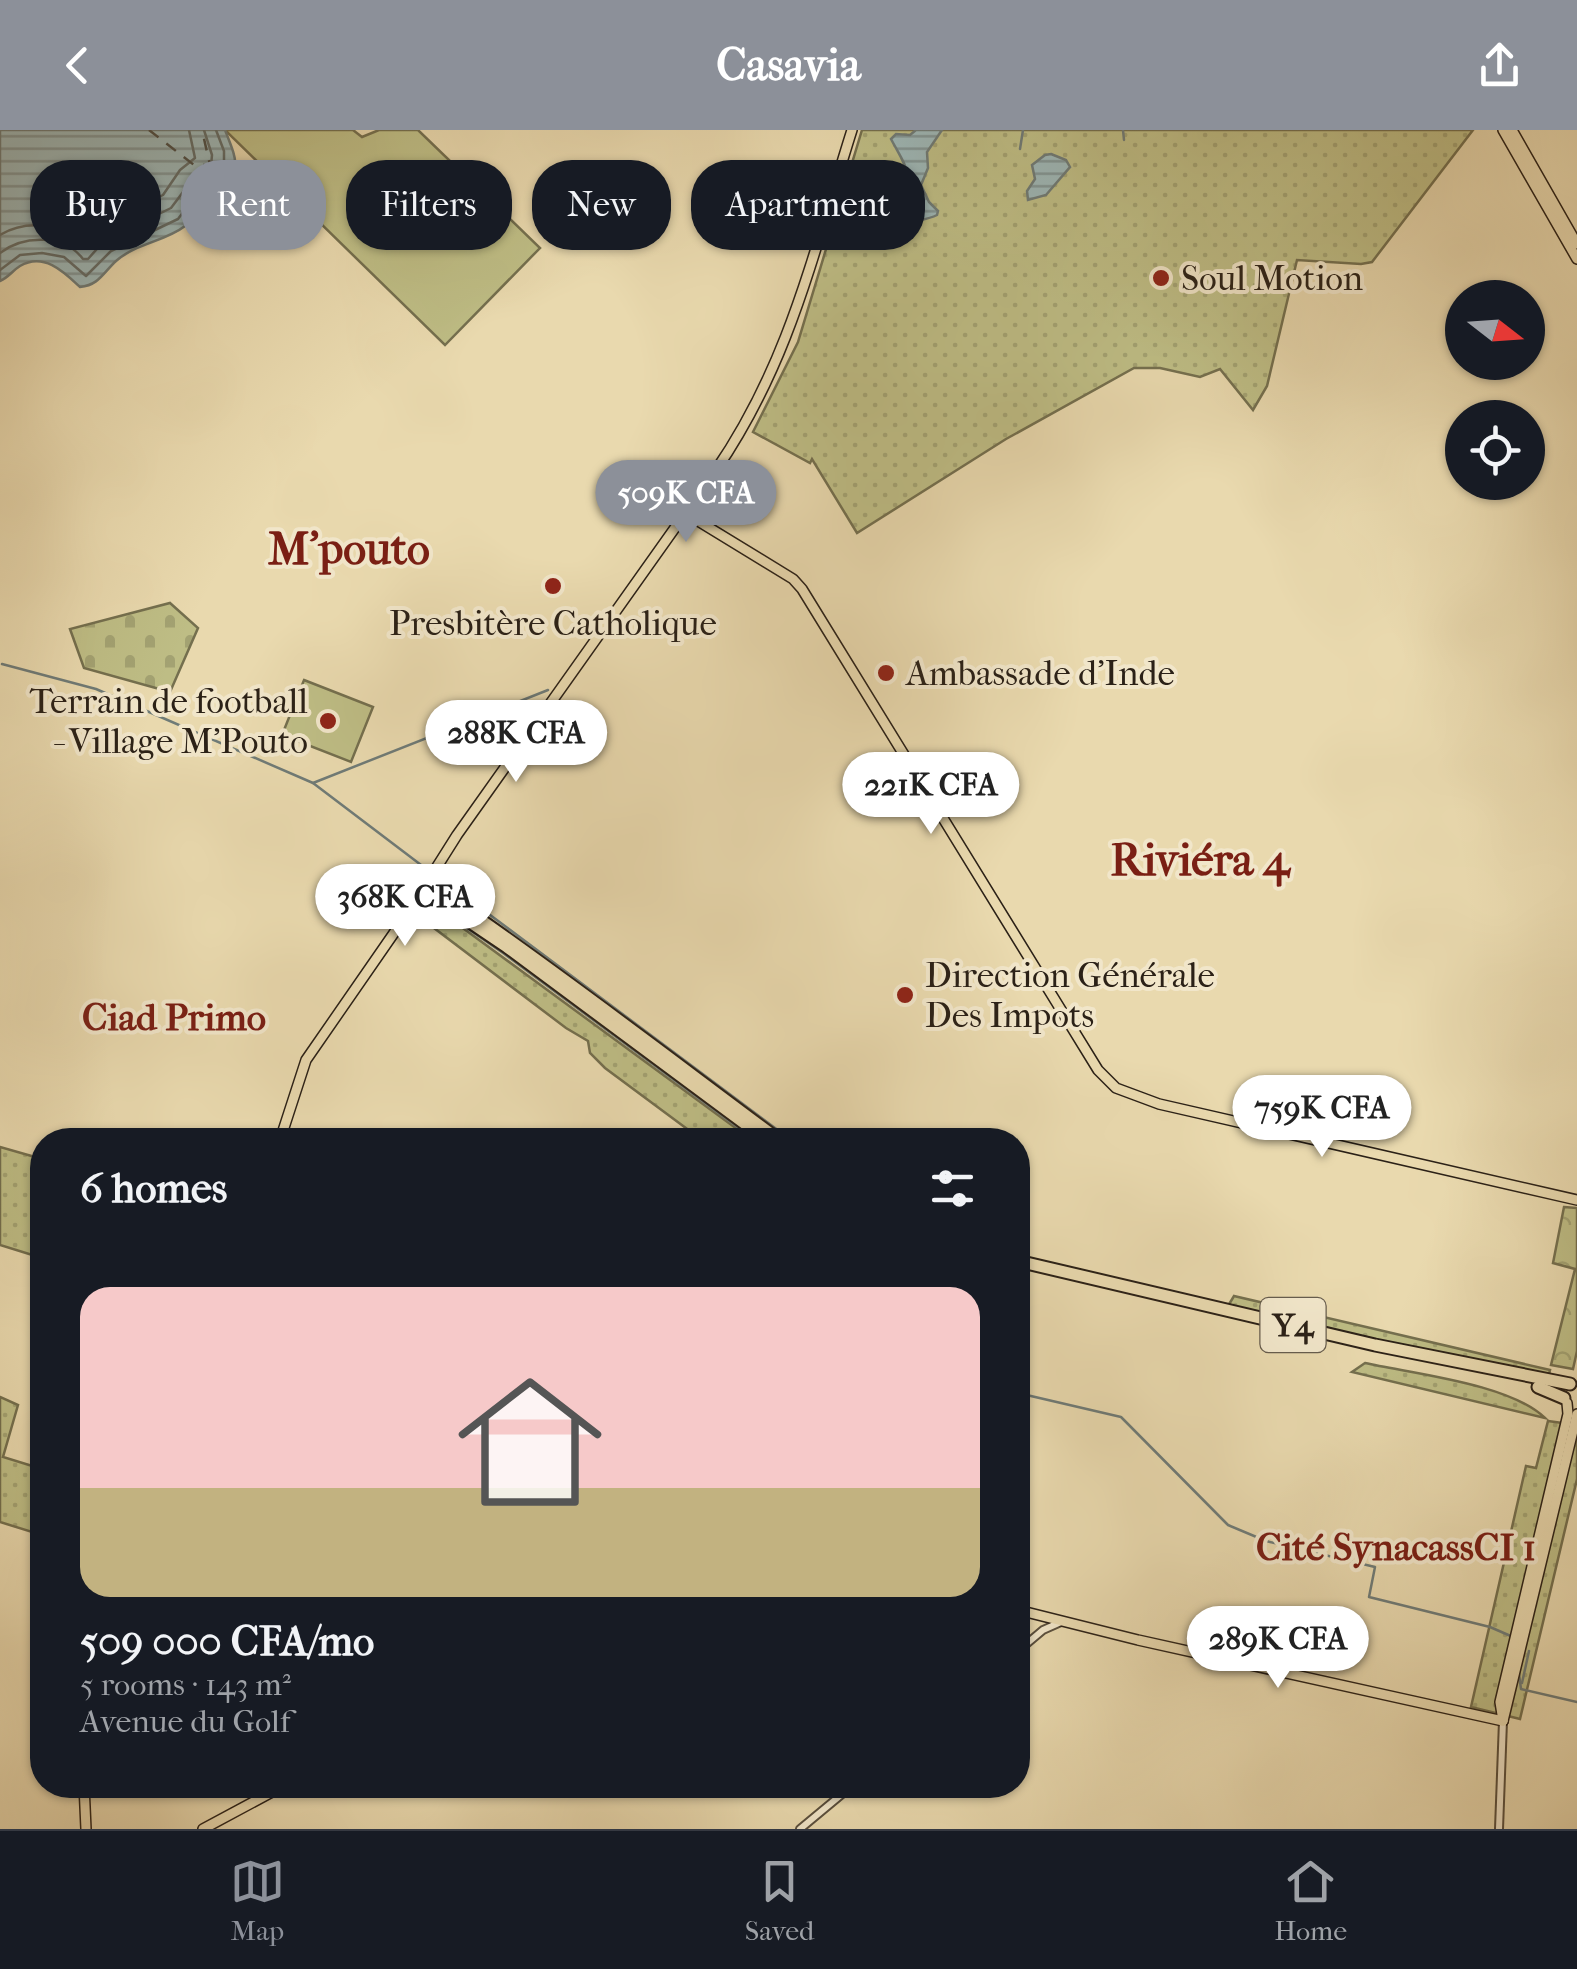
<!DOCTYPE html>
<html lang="en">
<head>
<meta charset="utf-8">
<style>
  body { margin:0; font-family:"IM FELL French Canon",serif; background:#20242c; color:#f1f3f6; height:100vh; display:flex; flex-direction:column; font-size:38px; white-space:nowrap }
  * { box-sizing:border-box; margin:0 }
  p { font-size:32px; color:#9ea1a6 }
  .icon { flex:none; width:55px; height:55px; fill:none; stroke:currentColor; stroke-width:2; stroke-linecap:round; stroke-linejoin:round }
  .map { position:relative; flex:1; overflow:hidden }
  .drawer { position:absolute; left:30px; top:998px; width:1000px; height:670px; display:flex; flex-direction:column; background:#171b24; border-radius:40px; box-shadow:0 2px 8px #0004 }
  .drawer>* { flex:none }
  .guide { position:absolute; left:30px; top:30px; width:1000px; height:90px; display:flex; gap:20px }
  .needle { width:65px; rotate:107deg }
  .tools { position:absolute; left:1445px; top:150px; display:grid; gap:20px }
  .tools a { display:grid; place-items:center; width:100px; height:100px; border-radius:50%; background:#171b24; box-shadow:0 2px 8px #0004; font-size:50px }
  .price { position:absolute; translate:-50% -85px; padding:0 22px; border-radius:35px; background:#fff; color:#222; font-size:32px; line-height:65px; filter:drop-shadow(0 2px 5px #0008) }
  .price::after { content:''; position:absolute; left:50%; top:60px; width:30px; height:22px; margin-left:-15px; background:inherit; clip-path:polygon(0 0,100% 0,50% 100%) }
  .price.selected { background:#8c9099; color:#fff }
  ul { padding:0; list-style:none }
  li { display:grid; align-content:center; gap:20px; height:530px; padding:0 50px }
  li+li { border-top:2px solid #363941 }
  li span { display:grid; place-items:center; height:310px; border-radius:30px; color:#555 }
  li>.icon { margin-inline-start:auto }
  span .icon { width:180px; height:180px; fill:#fffc; stroke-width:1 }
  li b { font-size:42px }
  h2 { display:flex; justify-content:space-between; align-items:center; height:120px; padding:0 50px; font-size:42px }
  .chip { padding:0 35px; border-radius:40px; background:#171b24; box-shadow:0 2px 8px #0004; font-size:35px; line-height:90px }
  .chip.selected { background:#8c9099; color:#fff }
  header { display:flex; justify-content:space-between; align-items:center; height:130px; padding:0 50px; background:#8c9099; color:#fff; font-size:45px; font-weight:700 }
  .tab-bar { display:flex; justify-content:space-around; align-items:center; height:140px; border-top:2px solid #363941; background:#171b24; font-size:28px; color:#9ea1a6 }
  .tab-bar a { display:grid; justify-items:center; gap:5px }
  .tab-bar .selected { color:#8c9099 }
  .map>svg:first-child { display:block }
</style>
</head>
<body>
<header><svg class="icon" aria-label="back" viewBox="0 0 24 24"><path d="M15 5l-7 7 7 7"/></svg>Casavia<svg class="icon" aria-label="share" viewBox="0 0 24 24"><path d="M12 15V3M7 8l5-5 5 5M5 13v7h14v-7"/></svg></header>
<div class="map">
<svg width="1577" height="1699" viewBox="0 0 1577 1699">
  <defs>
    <pattern id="grass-dots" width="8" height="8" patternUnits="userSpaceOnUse" patternTransform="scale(2.5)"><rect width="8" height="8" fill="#bebd85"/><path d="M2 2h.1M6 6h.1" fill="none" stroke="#a3a272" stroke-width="1.8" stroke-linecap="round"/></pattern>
    <pattern id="cemetery-stones" width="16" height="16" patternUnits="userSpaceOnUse" patternTransform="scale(2.5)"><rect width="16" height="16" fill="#bebd85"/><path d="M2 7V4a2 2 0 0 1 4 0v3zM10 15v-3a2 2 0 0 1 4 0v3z" fill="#a3a272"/></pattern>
    <pattern id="park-crowns" width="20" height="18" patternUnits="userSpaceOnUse" patternTransform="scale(2.5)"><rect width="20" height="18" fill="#bebd85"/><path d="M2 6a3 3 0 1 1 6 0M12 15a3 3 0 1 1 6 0" fill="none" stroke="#a3a272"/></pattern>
    <pattern id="water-rules" width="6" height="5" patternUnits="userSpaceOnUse" patternTransform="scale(2.5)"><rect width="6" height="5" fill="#9db7b7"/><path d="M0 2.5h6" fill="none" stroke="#809494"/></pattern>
  </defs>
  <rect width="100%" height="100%" fill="#e9d9ae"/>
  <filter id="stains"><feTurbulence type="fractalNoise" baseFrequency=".002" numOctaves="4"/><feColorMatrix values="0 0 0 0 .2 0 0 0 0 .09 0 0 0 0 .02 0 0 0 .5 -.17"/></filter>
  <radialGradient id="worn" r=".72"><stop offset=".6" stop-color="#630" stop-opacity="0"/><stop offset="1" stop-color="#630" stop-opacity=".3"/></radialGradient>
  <g fill="url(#grass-dots)" stroke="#746f4e" stroke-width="2.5">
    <polygon points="862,0 1473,0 1372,132 1361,134 1297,130 1267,256 1253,280 1220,239 1200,247 1160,238 1134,238 1006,309 857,403 812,329 810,333 753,302 798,212"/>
    <polygon points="430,774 752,1010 702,1010 605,938 590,923 588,911 566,898 434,798 424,785"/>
    <polygon points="0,1017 42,1029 42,1128 0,1115"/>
    <polygon points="1234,1166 1550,1240 1548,1249 1228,1176"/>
    <path d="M1365,1233C1415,1244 1510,1254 1545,1288L1352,1242Z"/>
    <polygon points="0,1267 18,1275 3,1327 42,1339 42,1361 32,1402 0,1392"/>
    <polygon points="1548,1291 1577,1295 1577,1349 1520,1589 1471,1577 1526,1336 1536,1338"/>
  </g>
  <polygon fill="url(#cemetery-stones)" stroke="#746f4e" stroke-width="2.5" points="170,473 198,498 170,562 84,538 70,499"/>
  <polygon fill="url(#park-crowns)" stroke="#746f4e" stroke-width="2.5" points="1564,1077 1577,1078 1577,1221 1573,1239 1551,1235 1575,1139 1553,1133"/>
  <g fill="#bebd85" stroke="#746f4e" stroke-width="2.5">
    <polygon points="225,0 353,0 362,7 379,0 418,0 540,118 445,215"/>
    <polygon points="304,550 373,577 351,632 282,605"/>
  </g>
  <g fill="url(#water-rules)" stroke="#6f7b77" stroke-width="2.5">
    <path d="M0,0H225C241,40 240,38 209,64C199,73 196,88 185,96C166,111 135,114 116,131C103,143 99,155 80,157C64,142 44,122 20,136C12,141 9,147 0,151Z"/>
    <path d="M916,0H942L927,22L928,38L921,55L929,72L938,81L937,85C919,94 897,88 890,113L875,117L868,112C866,91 884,87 897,76C917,45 904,34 891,9L896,4L910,5Z"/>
    <polygon points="1051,24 1066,30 1070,37 1046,65 1028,70 1027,61 1035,49 1032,35 1045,25"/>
  </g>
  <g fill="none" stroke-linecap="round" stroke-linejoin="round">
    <g stroke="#646c67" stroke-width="2.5">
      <path d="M0,105C27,88 59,96 86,107L99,97L163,65L180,40L195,28L189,0"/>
      <path d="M0,123C24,105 64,104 83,129H88L104,111L171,78L192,50L211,36L212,25L204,0"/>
      <polyline points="0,140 20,125 42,123 64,127 86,146 111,121 178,89 201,58 213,51 224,38 224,21 216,0"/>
    </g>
    <g stroke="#6f7b77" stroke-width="2.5">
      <polyline points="1123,0 1124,10"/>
      <polyline points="1020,19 1023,0"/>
      <polyline points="2,534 96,559 313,653 429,741"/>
      <polyline points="313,653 548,560"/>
      <polyline points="437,746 462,764"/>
      <polyline points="470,770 791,1010"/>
      <polyline points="432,774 503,823 755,1010"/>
      <polyline points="1018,1263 1121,1287 1228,1395 1266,1411 1375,1437 1369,1467 1490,1497 1513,1507"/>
      <polyline points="1519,1544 1521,1559 1577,1572"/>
      <polyline points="1522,1553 1529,1521"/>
    </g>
    <polyline stroke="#4d4e47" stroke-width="2.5" stroke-dasharray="12 10" stroke-linecap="butt" points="149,0 194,35 210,35 202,0"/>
    <defs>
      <g id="minor">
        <polyline points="1018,1521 1043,1500 1061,1492"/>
        <polyline points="800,1699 853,1655"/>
        <polyline points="1499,1699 1503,1591"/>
      </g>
      <g id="major">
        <polyline points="1503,0 1577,129"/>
        <polyline points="1512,0 1577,114"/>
        <polyline points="685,383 793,449 802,459 1098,940 1116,958 1159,974 1577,1070"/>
        <path d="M428,751L457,705L716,340C790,232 813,123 852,0"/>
        <polyline points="280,1010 306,930 421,764"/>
        <polyline points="1018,1480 1138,1510 1503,1591"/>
        <polyline points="1503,1591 1500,1572 1568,1284 1567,1273"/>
        <polyline points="1503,1591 1577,1284"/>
        <polyline points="84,1655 86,1699"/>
        <polyline points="203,1699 285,1655"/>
      </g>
      <g id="highway">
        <path d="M767,1010L507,817L433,767L416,761L414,752L419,748C431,750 461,777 475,786C578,858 678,935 779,1010"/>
        <polyline points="1018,1131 1375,1215 1570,1254"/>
        <polyline points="1538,1257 1564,1268"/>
      </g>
    </defs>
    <use href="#minor" stroke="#5a4f3d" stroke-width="10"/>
    <use href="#major" stroke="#2b2117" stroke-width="12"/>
    <use href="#highway" stroke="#2b2117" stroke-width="15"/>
    <use href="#minor" stroke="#f1e6ca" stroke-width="6"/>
    <use href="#major" stroke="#e9d9ae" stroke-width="9"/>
    <use href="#highway" stroke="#e9d9ae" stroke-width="11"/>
  </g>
  <g fill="#8f2418" stroke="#f1e6ca" stroke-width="4">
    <circle cx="1161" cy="148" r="10"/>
    <circle cx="553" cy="456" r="10"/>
    <circle cx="886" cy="543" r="10"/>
    <circle cx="328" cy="591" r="10"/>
    <circle cx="905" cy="865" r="10"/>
  </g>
  <g text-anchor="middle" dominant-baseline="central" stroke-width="8" stroke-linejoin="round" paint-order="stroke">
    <rect fill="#f1e6ca" stroke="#665c4d" stroke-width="2.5" x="1260.5" y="1168" width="65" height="54" rx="8"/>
    <g font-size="32" font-weight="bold" fill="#2b2117">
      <text x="1293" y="1195">Y4</text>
    </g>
    <g font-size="35" fill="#2b2117" stroke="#f1e6ca" text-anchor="start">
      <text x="1181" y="148">Soul Motion</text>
      <text x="553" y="493" text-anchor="middle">Presbitère Catholique</text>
      <text x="906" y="543">Ambassade d’Inde</text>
      <text x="308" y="571" text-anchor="end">Terrain de football<tspan x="308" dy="40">- Village M'Pouto</tspan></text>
      <text x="925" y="845">Direction Générale<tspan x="925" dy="40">Des Impots</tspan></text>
    </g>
    <g font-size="38" font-weight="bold" fill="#7a1f14" stroke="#f1e6ca">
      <text x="174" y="887">Ciad Primo</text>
      <text x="1396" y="1417">Cité SynacassCI 1</text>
    </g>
    <g font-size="45" font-weight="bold" fill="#7a1f14" stroke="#f1e6ca">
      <text x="349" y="419">M'pouto</text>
      <text x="1200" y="730">Riviéra 4</text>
    </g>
  </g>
  <rect width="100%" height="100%" filter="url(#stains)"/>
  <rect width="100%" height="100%" fill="url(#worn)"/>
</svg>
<div class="tools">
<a><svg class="needle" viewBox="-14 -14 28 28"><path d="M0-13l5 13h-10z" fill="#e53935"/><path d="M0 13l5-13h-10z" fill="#9ea1a6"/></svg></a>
<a><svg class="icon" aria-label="locate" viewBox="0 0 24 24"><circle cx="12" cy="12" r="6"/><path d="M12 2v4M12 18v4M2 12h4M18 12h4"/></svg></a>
</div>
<b class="price selected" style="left:686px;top:415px">509K CFA</b>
<b class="price" style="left:516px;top:655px">288K CFA</b>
<b class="price" style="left:931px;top:707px">221K CFA</b>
<b class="price" style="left:405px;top:819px">368K CFA</b>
<b class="price" style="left:1322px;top:1030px">759K CFA</b>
<b class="price" style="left:1278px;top:1561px">289K CFA</b>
<div class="guide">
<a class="chip">Buy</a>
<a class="chip selected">Rent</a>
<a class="chip">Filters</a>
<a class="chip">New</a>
<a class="chip">Apartment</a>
</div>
<section class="drawer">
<h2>6 homes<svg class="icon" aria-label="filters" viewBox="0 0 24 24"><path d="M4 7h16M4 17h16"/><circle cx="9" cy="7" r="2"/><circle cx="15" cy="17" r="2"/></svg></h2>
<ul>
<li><span style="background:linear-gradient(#f6c9c9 65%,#c2b280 0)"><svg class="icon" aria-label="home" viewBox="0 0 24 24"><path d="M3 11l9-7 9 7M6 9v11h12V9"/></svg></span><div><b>509 000 CFA/mo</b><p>5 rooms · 143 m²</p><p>Avenue du Golf</p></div></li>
</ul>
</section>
</div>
<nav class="tab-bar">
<a class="selected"><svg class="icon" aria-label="map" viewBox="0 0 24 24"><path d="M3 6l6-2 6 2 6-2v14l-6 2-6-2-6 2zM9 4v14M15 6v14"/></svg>Map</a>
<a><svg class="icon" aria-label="saved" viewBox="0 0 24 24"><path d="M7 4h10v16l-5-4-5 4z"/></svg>Saved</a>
<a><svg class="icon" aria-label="home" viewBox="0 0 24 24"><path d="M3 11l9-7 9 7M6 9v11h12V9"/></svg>Home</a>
</nav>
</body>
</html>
